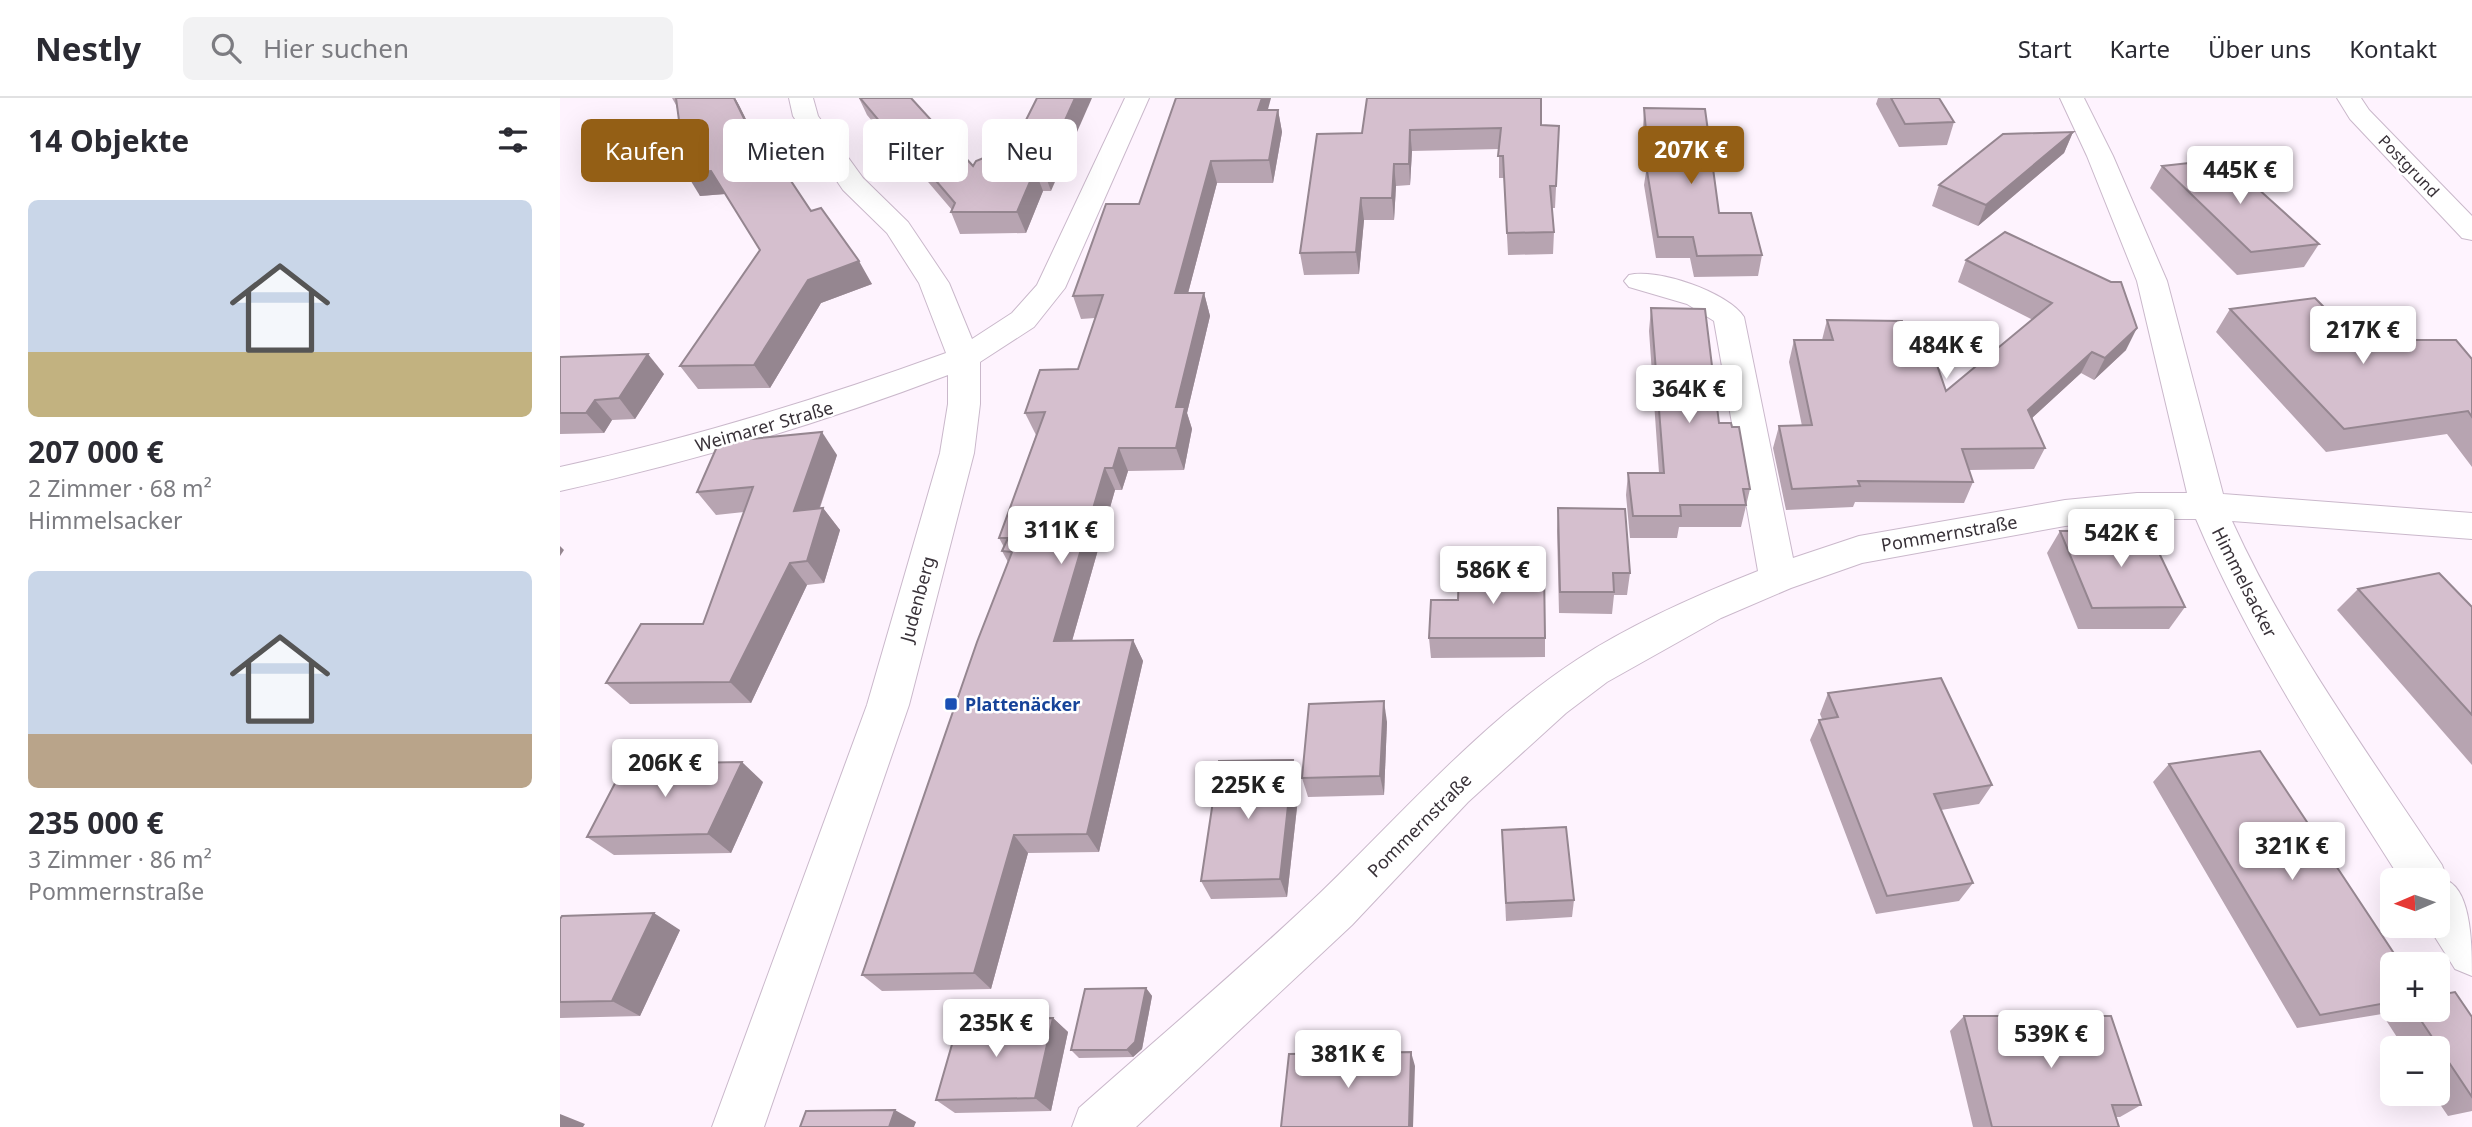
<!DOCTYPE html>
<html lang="de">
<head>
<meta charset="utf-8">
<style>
  body { margin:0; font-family:"Noto Sans",sans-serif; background:#f2f2f3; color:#2b2b33; height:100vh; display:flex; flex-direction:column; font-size:26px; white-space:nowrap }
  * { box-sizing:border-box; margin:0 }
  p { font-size:23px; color:#7c7c81 }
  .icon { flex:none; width:38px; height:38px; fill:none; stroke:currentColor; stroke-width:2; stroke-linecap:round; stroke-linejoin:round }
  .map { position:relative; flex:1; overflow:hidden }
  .panel { display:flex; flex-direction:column; background:#fff; width:560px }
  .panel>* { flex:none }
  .banner { position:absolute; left:21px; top:21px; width:665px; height:63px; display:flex; gap:14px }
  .needle { width:46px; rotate:268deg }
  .controls { position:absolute; left:1820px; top:770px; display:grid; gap:14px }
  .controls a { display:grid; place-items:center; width:70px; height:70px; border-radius:10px; background:#fff; box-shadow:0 7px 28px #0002; font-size:35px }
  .price { position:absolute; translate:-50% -60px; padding:0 16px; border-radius:7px; background:#fff; color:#222; font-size:23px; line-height:46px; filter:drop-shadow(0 2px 4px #0008) }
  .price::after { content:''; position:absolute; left:50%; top:42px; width:21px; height:16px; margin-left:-10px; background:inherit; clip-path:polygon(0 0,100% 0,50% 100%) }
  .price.active { background:#945f15; color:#fff }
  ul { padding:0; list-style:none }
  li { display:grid; align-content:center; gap:14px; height:371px; padding:0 28px }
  li span { display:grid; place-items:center; height:217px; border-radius:10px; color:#555 }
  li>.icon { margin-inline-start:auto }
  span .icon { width:126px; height:126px; fill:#fffc; stroke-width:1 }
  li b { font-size:30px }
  h2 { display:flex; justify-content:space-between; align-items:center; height:84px; padding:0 28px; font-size:30px }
  .tag { padding:0 24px; border-radius:10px; background:#fff; box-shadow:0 7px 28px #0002; font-size:24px; line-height:63px }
  .tag.active { background:#945f15; color:#fff }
  header { display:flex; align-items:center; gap:42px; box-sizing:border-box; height:98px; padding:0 35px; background:#fff; border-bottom:2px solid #e1e1e2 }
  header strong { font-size:33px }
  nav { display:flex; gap:38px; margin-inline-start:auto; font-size:24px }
  .search { width:490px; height:63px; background:#f2f2f3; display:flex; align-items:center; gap:18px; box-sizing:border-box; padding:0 24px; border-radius:10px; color:#7c7c81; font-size:26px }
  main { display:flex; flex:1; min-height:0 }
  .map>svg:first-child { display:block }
</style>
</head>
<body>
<header>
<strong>Nestly</strong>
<div class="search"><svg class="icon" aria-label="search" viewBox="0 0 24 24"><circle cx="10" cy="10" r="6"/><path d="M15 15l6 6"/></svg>Hier suchen</div>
<nav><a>Start</a><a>Karte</a><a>Über uns</a><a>Kontakt</a></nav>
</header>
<main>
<section class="panel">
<h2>14 Objekte<svg class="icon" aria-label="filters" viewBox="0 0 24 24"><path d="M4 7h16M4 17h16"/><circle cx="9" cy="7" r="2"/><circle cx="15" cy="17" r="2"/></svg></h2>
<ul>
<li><span style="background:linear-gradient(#c9d6e8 70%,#c2b280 0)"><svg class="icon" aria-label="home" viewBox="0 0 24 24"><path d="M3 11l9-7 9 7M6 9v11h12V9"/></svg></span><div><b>207 000 €</b><p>2 Zimmer · 68 m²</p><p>Himmelsacker</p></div></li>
<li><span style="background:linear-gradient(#c9d6e8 75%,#b9a48a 0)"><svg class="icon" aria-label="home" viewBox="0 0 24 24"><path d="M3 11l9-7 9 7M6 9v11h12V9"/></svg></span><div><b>235 000 €</b><p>3 Zimmer · 86 m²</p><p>Pommernstraße</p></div></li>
</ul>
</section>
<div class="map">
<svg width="1912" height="1029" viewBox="0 0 1912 1029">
  <rect width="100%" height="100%" fill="#fef3fe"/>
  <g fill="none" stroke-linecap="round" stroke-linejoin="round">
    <defs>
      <g id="minor">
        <path d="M229,0H253L258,18L303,80L348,124L389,185L412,241L452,215L477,187L565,0H589L505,190L474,229L420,264V306L414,355L349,607L204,1029H152L307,607L380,355L388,306V277C262,325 132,364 0,393V369C132,340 260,301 386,255L359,185L327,135L283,92L233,18Z"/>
        <path d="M1500,0H1524L1553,58L1607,183L1663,396L1912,415V441L1672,423C1728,546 1808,655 1882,767L1888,783C1912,795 1912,851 1912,878L1895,871L1868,828H1878V782H1841C1767,665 1690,549 1636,421H1577L1505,428L1302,465L1231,490L1161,520L1047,584L1006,615L908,704L792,827L576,1029H512L519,1010C599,939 682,869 760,795C843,715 920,625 1018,561C1073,525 1137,497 1198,473L1154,223L1127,206L1069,189L1064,183L1069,177C1097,170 1168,194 1184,219L1233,460L1299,438L1505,402L1577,395H1627L1577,183L1527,58Z"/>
        <polygon points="1777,0 1801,0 1809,12 1912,118 1912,142 1902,140 1790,21"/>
      </g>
    </defs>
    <use href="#minor" stroke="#cab8cb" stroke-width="2"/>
    <use href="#minor" fill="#fff" fill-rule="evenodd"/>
  </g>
  <g fill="#b7a4b1">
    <polygon points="112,0 175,0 197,43 251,113 312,186 261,205 210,290 138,291 120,268 200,152 165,96 140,98 116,7"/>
    <polygon points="299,0 351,0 413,68 453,48 477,0 491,93 483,93 466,135 400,136 391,114 392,112 345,57 341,58 307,17"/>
    <polygon points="807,0 981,27 999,28 995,110 992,110 994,134 993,156 948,157 944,80 939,80 939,51 852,53 850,87 836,88 834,122 804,122 799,176 744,177 740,155 802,35"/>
    <polygon points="1318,0 1379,0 1394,24 1387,47 1339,49 1316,6"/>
    <polygon points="1084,10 1159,115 1202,157 1198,178 1134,179 1130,160 1096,160 1084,87 1086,74 1083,31"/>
    <polygon points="708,12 718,12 722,34 713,85 657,85 628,195 644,195 650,218 627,315 632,331 624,372 568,373 562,392 555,392 512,543 573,542 583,563 539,754 468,755 431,891 322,893 302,877 448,464 442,453 444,449 439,440 476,337 465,315 518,271 535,220 521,221 513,198 579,106"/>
    <polygon points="1513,34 1504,55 1418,128 1372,108 1379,87"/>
    <polygon points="1602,68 1759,146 1744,169 1677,177 1590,90"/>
    <polygon points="1445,134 1566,252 1534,282 1521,275 1472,320 1485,350 1474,371 1409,372 1413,384 1404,405 1295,404 1293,409 1226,412 1213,350 1219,328 1242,328 1229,264 1234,242 1262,242 1267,222 1347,238 1386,293 1473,222 1398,184 1406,162"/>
    <polygon points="1091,210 1159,325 1190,391 1181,429 1119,429 1117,440 1070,440 1066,397 1068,375 1099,375 1089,233"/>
    <polygon points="1670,211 1796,242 1912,261 1912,369 1887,336 1766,354 1656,234"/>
    <polygon points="0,259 104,276 75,321 52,322 44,335 0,336"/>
    <polygon points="277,357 260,410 263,410 280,432 264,485 247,487 191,605 70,606 46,585 143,526 184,414 156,417 137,394"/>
    <polygon points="998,410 1070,475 1067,497 1054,497 1052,516 999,515 997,433"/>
    <polygon points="1500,433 1625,509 1609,531 1518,531 1487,455"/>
    <polygon points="1798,491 1912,509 1912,667 1777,512"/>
    <polygon points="869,540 985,540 985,559 871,560"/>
    <polygon points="1268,595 1432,687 1419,706 1381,712 1413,785 1399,803 1316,816 1250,642 1259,622 1262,621 1260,616"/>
    <polygon points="827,624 824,697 748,699 742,680"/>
    <polygon points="733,662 740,682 727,799 651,801 641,783"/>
    <polygon points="1609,666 1832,866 1832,912 1878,912 1912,919 1912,1013 1888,1018 1873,996 1878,996 1878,950 1844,950 1822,916 1737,930 1593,684"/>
    <polygon points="203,684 171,755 54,757 27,739"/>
    <polygon points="942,732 1014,802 1012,819 946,823"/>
    <polygon points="0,821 120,832 80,918 0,920"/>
    <polygon points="586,890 592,898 582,951 573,959 519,960 511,952"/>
    <polygon points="1404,918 1581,1007 1560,1019 1556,1019 1559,1029 1413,1029 1390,933"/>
    <polygon points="493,920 508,934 491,1013 395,1015 376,1002"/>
  </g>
  <g fill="#958690">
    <polygon points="174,0 175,0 179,7 208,66 195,43"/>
    <polygon points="515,0 532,0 491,93 483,71"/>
    <polygon points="702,0 711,0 702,34 698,12"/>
    <polygon points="718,12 722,34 713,85 709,62"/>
    <polygon points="850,32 852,53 850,87 849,66"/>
    <polygon points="1513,34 1504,55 1418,128 1426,107"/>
    <polygon points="335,35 345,57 341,58 331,37"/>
    <polygon points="651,63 657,85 622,218 615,195"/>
    <polygon points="834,66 836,88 834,122 832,100"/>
    <polygon points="475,72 483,93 466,135 457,114"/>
    <polygon points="151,73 165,96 140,98 126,75"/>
    <polygon points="801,100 804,122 799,176 796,154"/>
    <polygon points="299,163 312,186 261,205 210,290 194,267 248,182"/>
    <polygon points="644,195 650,218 627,315 632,331 624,372 616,350 616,309"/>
    <polygon points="1577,230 1566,252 1534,282 1545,260"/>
    <polygon points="1532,254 1521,275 1458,333 1468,312"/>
    <polygon points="88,256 104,276 75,321 59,300"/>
    <polygon points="35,302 52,322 44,335 26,315"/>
    <polygon points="262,334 277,357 251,435 234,413"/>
    <polygon points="559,350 568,373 562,392 553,370"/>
    <polygon points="545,370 555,392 506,564 494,543"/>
    <polygon points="263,410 280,432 264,485 247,463"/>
    <polygon points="0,448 4,452 0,458"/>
    <polygon points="230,465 247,487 191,605 170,584"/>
    <polygon points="573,542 583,563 539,754 527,736"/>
    <polygon points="824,603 827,624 824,697 820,678"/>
    <polygon points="733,662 740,682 727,799 720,781"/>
    <polygon points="182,664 203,684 171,755 148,736"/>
    <polygon points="454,737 468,755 431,891 414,875"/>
    <polygon points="94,815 120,832 80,918 52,903"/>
    <polygon points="586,890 592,898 582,951 573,959 567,952"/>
    <polygon points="493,920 508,934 491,1013 475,1000"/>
    <polygon points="851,954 855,968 853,1029 849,1029"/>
    <polygon points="335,1012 356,1024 354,1029 329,1029"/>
    <polygon points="0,1016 25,1026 23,1029 0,1029"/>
  </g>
  <g fill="#d5bfce" stroke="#958690" stroke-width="2">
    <polygon points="116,0 174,0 195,43 203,41 251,113 261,110 299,163 248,182 194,267 120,268 200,152 151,73 126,75"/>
    <polygon points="300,0 351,0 413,68 416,63 453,48 477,0 515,0 483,71 475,72 457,114 391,114 395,105 335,35 331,37"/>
    <polygon points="616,0 702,0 698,12 718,12 709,62 651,63 615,195 644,195 616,309 625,309 616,350 559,350 553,370 545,370 494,543 573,542 527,736 454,737 414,875 302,877 417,544 452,454 442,453 448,440 439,440 485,314 465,315 480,272 518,271 543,197 513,198 546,106 579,106"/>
    <polygon points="807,0 981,0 981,27 999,28 996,88 990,88 994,134 947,135 943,58 938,58 941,30 850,32 849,66 834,66 832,100 801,100 796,154 740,155 757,36 802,35"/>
    <polygon points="1331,0 1379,0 1394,24 1345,26"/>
    <polygon points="1084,10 1145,11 1159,115 1191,115 1202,157 1137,158 1133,139 1098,139 1086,67 1089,67"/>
    <polygon points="1513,34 1426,107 1379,87 1443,36"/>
    <polygon points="1665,61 1759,146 1691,154 1602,68"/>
    <polygon points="1445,134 1551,184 1561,184 1577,230 1545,260 1532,254 1468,312 1485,350 1402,351 1413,384 1298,383 1300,388 1232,391 1219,328 1252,327 1234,242 1273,242 1267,222 1342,223 1347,238 1367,238 1386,293 1492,205 1406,162"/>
    <polygon points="1755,200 1796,242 1896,242 1912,261 1912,319 1908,313 1784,331 1670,211"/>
    <polygon points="1091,210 1145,211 1159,325 1171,325 1172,329 1179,329 1190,391 1183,391 1186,407 1120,407 1121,418 1073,418 1068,375 1104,375"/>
    <polygon points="88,256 59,300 35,302 26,315 0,315 0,259"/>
    <polygon points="262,334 234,413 263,410 247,463 230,465 170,584 46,585 81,526 143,526 193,389 137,394 159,344"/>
    <polygon points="998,410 1065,411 1070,475 1053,475 1054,494 1000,494"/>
    <polygon points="1588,432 1625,509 1532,510 1500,433"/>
    <polygon points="984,471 985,540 869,540 871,502 898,502 899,472"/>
    <polygon points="1879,475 1912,509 1912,617 1798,491"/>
    <polygon points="1381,580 1432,687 1374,696 1413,785 1327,798 1259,622 1278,619 1268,595"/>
    <polygon points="824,603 820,678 742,680 749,606"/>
    <polygon points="1700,653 1841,866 1832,866 1832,904 1760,917 1609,666"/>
    <polygon points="733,662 720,781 641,783 659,663"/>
    <polygon points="182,664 148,736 27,739 65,666"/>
    <polygon points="1006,729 1014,802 946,805 942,732"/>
    <polygon points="94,815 52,903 0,904 0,821 2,818"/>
    <polygon points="586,890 575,944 567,952 511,952 525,891"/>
    <polygon points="1895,894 1912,919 1912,999 1854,912 1878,912 1878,897"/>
    <polygon points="1404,918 1551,918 1581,1007 1552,1007 1559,1029 1432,1029"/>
    <polygon points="493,920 475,1000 376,1002 399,922"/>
    <polygon points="851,954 849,1029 721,1029 729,956"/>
    <polygon points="335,1012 329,1029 240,1029 246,1013"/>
  </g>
  <rect fill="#1a4fb4" stroke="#fff" stroke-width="2.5" x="384" y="599" width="14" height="14" rx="3.5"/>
  <g text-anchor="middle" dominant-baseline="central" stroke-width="5" stroke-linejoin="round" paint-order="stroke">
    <g font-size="16" fill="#383138" stroke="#fff">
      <text transform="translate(1849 68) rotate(46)">Postgrund</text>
    </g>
    <g font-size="18" fill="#383138" stroke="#fff">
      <text transform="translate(204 328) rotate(-16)">Weimarer Straße</text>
      <text transform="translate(1389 435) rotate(-10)">Pommernstraße</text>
      <text transform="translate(1685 484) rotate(63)">Himmelsacker</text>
      <text transform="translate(357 501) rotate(-75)">Judenberg</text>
      <text transform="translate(859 727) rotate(-45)">Pommernstraße</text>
    </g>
    <g font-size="18" font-weight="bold" fill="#164399" stroke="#fff" text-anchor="start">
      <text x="405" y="606">Plattenäcker</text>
    </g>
  </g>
</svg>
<div class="controls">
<a><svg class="needle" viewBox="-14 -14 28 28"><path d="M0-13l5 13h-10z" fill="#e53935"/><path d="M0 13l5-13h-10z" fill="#7c7c81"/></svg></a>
<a>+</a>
<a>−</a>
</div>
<b class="price active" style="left:1131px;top:88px">207K €</b>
<b class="price" style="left:1680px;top:108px">445K €</b>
<b class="price" style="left:1803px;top:268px">217K €</b>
<b class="price" style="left:1386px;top:283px">484K €</b>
<b class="price" style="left:1129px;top:327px">364K €</b>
<b class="price" style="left:501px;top:468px">311K €</b>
<b class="price" style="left:1561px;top:471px">542K €</b>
<b class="price" style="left:933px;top:508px">586K €</b>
<b class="price" style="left:105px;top:701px">206K €</b>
<b class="price" style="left:688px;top:723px">225K €</b>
<b class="price" style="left:1732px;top:784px">321K €</b>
<b class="price" style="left:436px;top:961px">235K €</b>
<b class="price" style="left:1491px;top:972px">539K €</b>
<b class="price" style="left:788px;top:992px">381K €</b>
<div class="banner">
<a class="tag active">Kaufen</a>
<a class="tag">Mieten</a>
<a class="tag">Filter</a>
<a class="tag">Neu</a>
</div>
</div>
</main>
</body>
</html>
